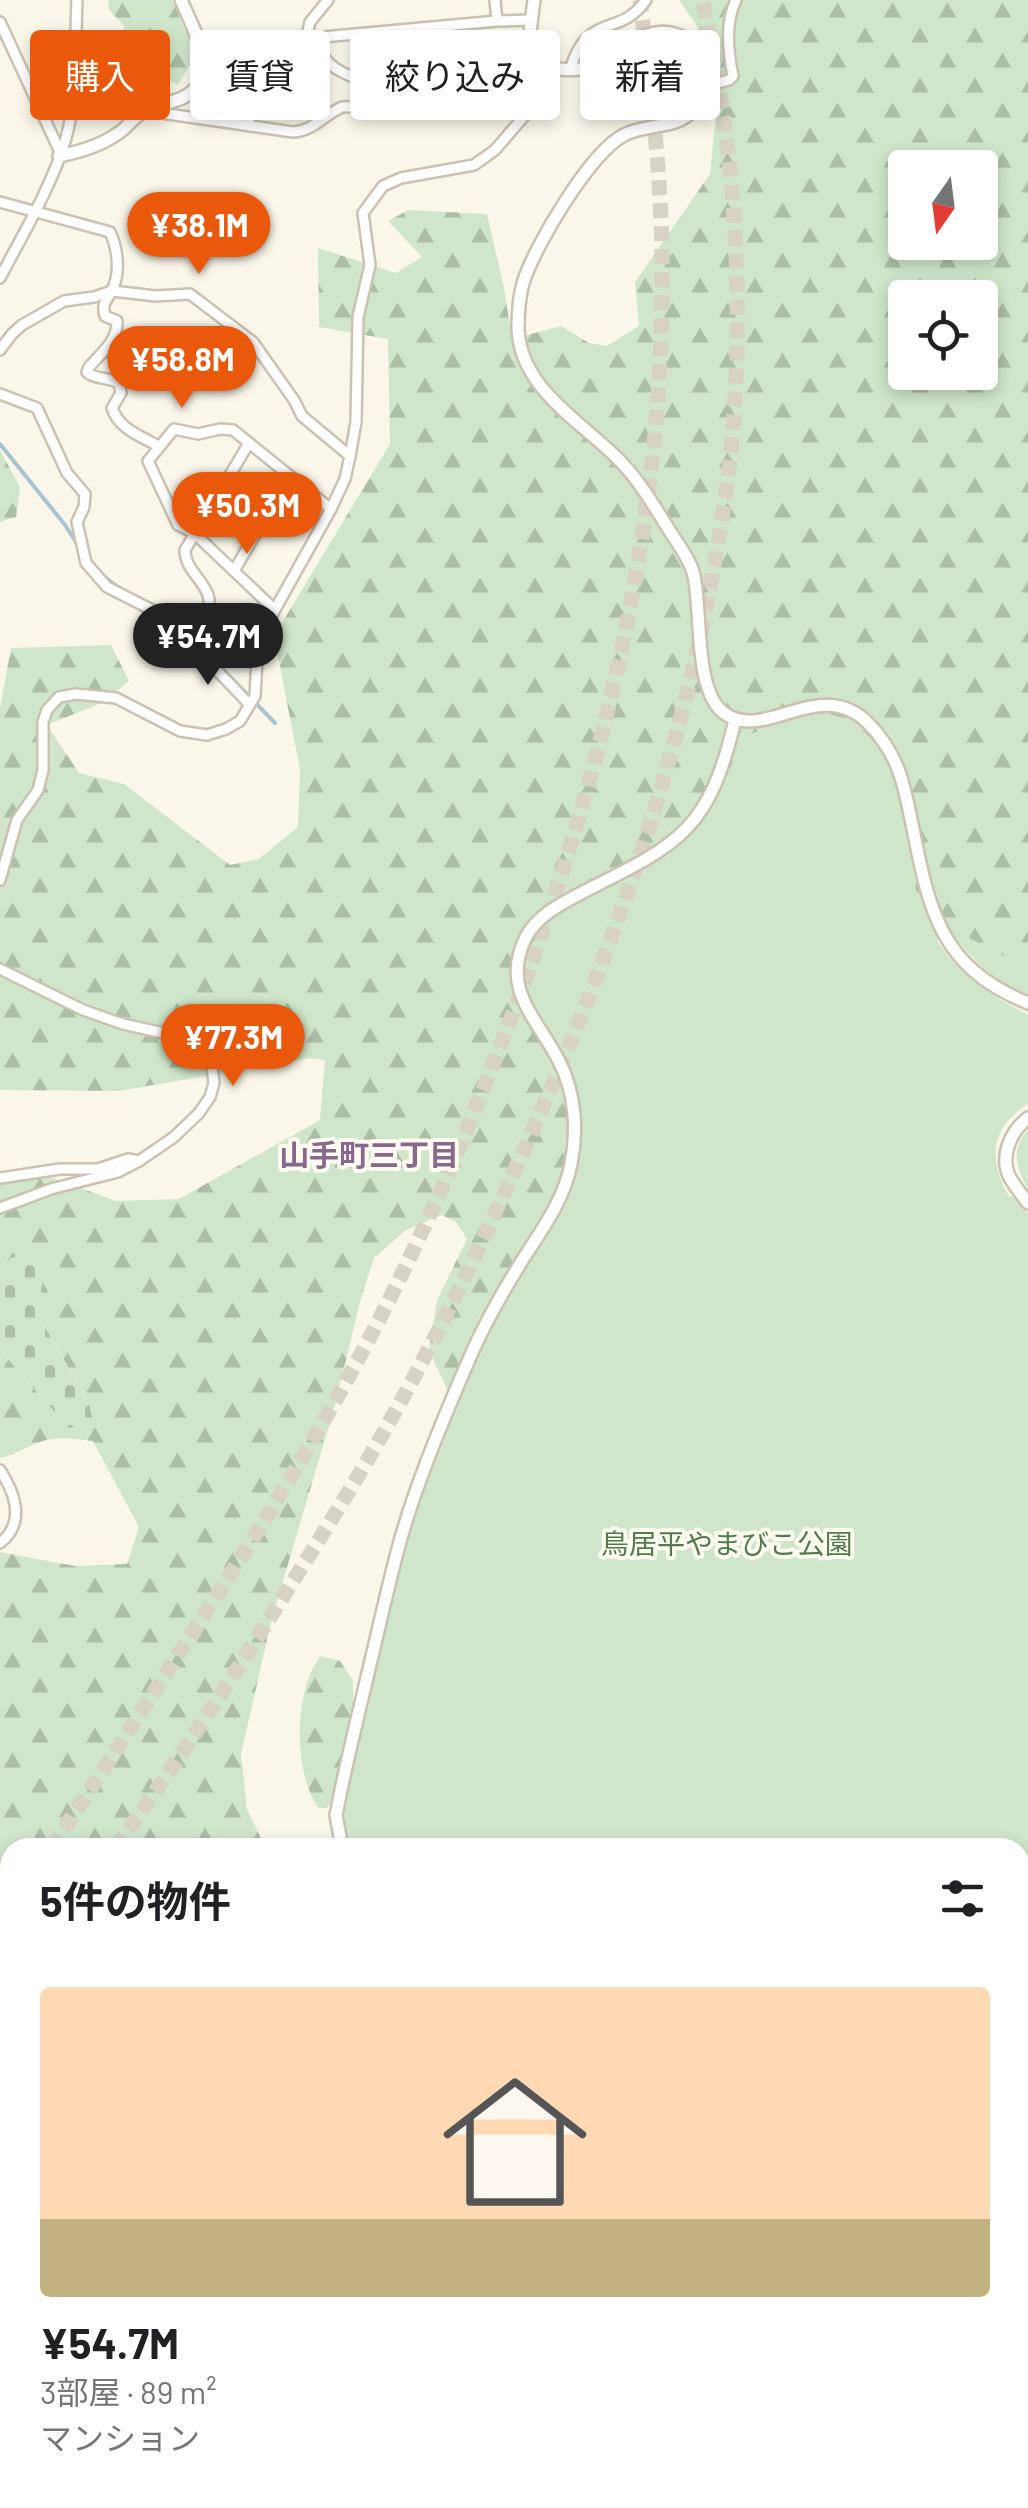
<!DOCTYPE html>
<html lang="ja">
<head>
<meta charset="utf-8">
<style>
  body { margin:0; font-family:Barlow,"Noto Sans JP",sans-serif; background:#f6f6f6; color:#202124; height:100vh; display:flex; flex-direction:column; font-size:38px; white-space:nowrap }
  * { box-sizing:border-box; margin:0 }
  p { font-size:32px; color:#757577 }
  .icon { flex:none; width:55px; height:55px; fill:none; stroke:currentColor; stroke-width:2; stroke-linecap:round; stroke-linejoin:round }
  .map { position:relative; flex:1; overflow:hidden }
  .sheet { position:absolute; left:0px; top:1838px; width:1030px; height:672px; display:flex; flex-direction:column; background:#fff; border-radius:30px 30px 0 0; box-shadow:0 5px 15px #0003 }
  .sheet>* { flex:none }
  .hud { position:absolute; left:30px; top:30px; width:970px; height:90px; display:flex; gap:20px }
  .needle { width:65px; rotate:194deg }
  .fabs { position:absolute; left:888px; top:150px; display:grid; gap:20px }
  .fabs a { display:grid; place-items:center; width:110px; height:110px; border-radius:10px; background:#fff; box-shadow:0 5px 15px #0003; font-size:50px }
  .price { position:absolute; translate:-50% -85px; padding:0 22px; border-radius:35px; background:#ea580c; color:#fff; font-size:32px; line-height:65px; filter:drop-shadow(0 2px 5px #0008) }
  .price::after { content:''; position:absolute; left:50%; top:60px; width:30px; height:22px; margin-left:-15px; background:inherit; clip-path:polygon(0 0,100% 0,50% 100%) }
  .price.active { background:#222; color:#fff }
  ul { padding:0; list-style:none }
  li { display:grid; align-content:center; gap:20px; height:530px; padding:0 40px }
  li span { display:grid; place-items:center; height:310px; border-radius:10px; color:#555 }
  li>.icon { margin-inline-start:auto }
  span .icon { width:180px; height:180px; fill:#fffc; stroke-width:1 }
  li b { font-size:42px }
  h2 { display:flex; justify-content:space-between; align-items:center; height:120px; padding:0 40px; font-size:42px }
  .tag { padding:0 35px; border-radius:10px; background:#fff; box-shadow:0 5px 15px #0003; font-size:35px; line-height:90px }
  .tag.active { background:#ea580c; color:#fff }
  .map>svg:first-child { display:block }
</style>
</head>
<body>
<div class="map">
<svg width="1028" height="2508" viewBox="0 0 1028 2508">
  <defs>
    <pattern id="forest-firs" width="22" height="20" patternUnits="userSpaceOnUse" patternTransform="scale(2.5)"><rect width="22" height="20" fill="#cfe6ca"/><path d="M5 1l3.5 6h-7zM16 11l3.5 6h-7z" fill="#acbea6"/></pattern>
    <pattern id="cemetery-stones" width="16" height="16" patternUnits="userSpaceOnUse" patternTransform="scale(2.5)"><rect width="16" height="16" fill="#cfe6ca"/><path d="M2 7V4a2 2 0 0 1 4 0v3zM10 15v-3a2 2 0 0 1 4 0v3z" fill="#acbea6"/></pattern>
  </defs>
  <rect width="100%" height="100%" fill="#faf7ea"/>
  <g fill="url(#forest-firs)" fill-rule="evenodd">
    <polygon points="108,0 172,0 188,35 194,58 178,85 124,60 124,26 109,10"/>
    <path d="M679,0H1028V977L974,941L942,935L931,947L880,1054L1028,1273V2508H973L962,2500H1020V1848L477,1454L429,1350L437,1300L467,1239L457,1223L442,1215L406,1230L374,1258L361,1298L334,1409L272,1618L241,1754L247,1809L265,1847L10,1848V1933L0,1926V1552L75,1566L127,1564L139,1527L93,1441C74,1439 57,1435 37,1443C24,1448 14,1455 0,1458V1350L69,1428L89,1403L37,1314L18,1250L0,1271V1177L45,1175L116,1201L179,1199L320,1120L325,1060L310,1058L119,1091L0,1090V708L11,648L111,645L129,681L104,702L47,725L79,773L124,784L230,865L259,859L298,827L300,769L274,636L390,444L388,339L319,327L318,248L396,273L422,257L388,221L408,210L487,214L504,288L512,339L561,326L589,343L607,346L639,326L635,282L710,174L721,61ZM905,168H980V242H905ZM905,298H980V372H905Z"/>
    <polygon points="0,450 20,487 16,517 0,522"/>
    <path d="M320,1656L340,1661L353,1680V1731L337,1793L327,1808H318C296,1774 295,1715 309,1677C311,1670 317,1663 320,1656Z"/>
    <polygon points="10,2136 10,2342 0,2348 0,2138"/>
    <polygon points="0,2465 10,2482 10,2500 21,2500 26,2508 0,2508"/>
    <polygon points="96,2500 186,2500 175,2508 82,2508"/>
    <polygon points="541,2500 785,2500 782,2508 550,2508"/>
  </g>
  <polygon fill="url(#cemetery-stones)" points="31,1250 46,1262 37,1314 89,1403 93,1423 69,1428 0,1350 0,1271 17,1250"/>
  <g fill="#cfe6ca">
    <path d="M829,714C920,735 895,867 931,931C955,973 987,993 1028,1015V1103C1020,1110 1010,1117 1004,1126C989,1148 996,1175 1009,1196L1017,1198L1028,1214V2394L1020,2395V1848H349C335,1806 356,1755 365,1714C380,1651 393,1586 412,1524C434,1454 464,1387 496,1321C509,1294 525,1268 541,1243C556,1219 572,1197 578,1169C584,1138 582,1102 570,1072C553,1031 507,988 534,941C545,920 566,910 586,899C639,870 698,848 724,788C731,772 734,754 739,737L815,715Z"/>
    <path d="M949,929H960L971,939L1028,968V998C995,981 970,959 949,929Z"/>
    <path d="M1028,1130V1189C1016,1168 1010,1150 1028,1130Z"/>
    <polygon points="921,2500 1008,2500 1017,2508 930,2508"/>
  </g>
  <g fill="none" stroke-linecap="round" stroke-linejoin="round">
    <g stroke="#a8c3d2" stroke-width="4">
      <polyline points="0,444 65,525 80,548"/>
      <path d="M89,559C94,565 99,572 105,577C123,594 150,601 169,614L275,723"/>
      <polyline points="2,2037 10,2050"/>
    </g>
    <g stroke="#d8d2c4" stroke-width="15" stroke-dasharray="15 8" stroke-linecap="butt">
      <path d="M51,1848C96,1781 140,1714 183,1647C249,1547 313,1445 369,1339C417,1248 459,1152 496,1057C595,806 664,541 662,269C662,179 651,89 640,0"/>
      <path d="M115,1848C176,1764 233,1677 288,1589C336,1513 384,1436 425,1356C482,1246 533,1133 580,1019C636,879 682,736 710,587C720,535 729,482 733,429C744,286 734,139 702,0"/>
      <polyline points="0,1923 10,1908"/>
    </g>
    <defs>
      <g id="minor">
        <path d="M328,0L310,22L308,31C326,63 329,69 363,81L365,106"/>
        <polyline points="495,0 497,21"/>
        <polyline points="0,22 60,152"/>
        <polyline points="312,38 497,21 532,20"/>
        <path d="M570,70C588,10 619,39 646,0"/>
        <path d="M706,86L729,80L733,76C728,52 725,22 736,0"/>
        <polyline points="249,126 249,95 299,97"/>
        <path d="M0,202L110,232C118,249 121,275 111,292C105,303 102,304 105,316L117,321C118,341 101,353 89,367L87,372C93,379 108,377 119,383L121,393L112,408C119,429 139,435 158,446"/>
        <path d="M0,278C23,234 52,186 66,138C77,101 75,40 77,0"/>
        <polyline points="0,350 12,334 22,325 64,301 94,297 112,291 156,296 190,294 253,342 294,400 302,416 350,456"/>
        <polyline points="0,394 37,408 67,473 85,494 84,507 77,522 86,563 107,587 166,617 249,704"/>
        <polyline points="234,571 289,476"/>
        <polyline points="274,609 194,533 178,525 148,461 174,429 198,434 220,429 233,430 331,509"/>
        <path d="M196,646L206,637C207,625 212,607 208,595C202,578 185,569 185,550L249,443"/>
        <path d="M0,880L17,820L38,790L43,770V722L47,710L59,697L76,694L116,698L180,731L207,735L226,729L240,721L255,696L258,640L331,509L345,479L350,456L356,422L358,317L370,265L363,213L383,186L401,178L474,165L495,150L526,114L529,67L461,98L434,104L342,107C324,115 313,131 293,132L147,111"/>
        <polyline points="0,969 83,1010 123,1024 186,1038 203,1053 212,1067 214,1083 210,1097 199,1113 174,1137 139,1161 118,1172 51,1189 0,1208"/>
        <polyline points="0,1178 60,1169 98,1169 128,1159 139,1161"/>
        <path d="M0,1470C15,1493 26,1523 0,1543"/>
        <polyline points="3,2027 10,2041"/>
        <polyline points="0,2080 10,2072"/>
        <polyline points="0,2119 10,2112"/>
      </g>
      <g id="tertiary">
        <path d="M534,0L529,40V67C549,67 569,73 589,67C620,58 643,22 678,35C690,39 699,49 704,60C711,79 704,103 688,115C670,129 644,124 624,135C591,151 534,247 523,283C519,298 518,313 518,328C520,390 583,422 621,462C642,484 657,511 673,536C681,548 691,562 694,576C702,613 694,691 724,713C764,743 819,676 867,722C898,753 904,783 912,824C929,909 939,967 1028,1003"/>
        <path d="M59,156C79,152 100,146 117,134C126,129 132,119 140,114C153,105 170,104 184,97C223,77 193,29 181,0"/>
        <path d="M1028,1118C1011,1131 1000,1155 1009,1176C1014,1185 1022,1195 1028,1203"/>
        <path d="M342,1848L336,1815L341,1790C352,1738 365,1687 377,1635C388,1589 398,1542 414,1497C430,1450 450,1403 470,1357C484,1325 502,1293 520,1264C540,1232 564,1201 571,1164C578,1130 575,1092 559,1061C537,1018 500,989 526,937C537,915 564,902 585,891C681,843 709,830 735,720"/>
        <polyline points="671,2500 673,2508"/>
        <polyline points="463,2508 468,2500"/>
      </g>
      <g id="secondary">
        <polyline points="1020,2402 1028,2401"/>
        <polyline points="1020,2412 1028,2411"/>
        <polyline points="1020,2494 1028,2503"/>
        <polyline points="908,2500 916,2508"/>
        <polyline points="727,2508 731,2500"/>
      </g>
      <g id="trunk">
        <polyline points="510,2500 520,2508"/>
        <polyline points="266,2508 276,2500"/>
      </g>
      <polyline id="motorway" points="0,2003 10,1990"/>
    </defs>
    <use href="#minor" stroke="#cbc2b1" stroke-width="14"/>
    <use href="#tertiary" stroke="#cbc2b1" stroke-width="16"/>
    <use href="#secondary" stroke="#cdc2af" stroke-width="18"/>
    <use href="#trunk" stroke="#dad6d2" stroke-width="20"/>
    <use href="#motorway" stroke="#dad6d2" stroke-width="20"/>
    <use href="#minor" stroke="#fff" stroke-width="9"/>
    <use href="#tertiary" stroke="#fff" stroke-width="11"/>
    <use href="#secondary" stroke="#fff" stroke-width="12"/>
    <use href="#trunk" stroke="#eed6aa" stroke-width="15"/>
    <use href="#motorway" stroke="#ecc8a9" stroke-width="15"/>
  </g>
  <g text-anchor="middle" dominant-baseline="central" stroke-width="8" stroke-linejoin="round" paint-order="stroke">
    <g font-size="28" fill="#517b4d" stroke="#fdfaf0">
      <text x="727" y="1543">鳥居平やまびこ公園</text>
    </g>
    <g font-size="30" font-weight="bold" fill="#89688d" stroke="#fdfaf0">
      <text x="369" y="1154">山手町三丁目</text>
    </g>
  </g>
</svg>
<div class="fabs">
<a><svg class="needle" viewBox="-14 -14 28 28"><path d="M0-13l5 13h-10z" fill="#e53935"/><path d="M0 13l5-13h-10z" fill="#757577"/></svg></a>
<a><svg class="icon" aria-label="locate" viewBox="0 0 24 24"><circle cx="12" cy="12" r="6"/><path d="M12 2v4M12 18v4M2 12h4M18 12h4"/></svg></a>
</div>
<b class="price" style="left:199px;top:277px">¥38.1M</b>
<b class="price" style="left:182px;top:411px">¥58.8M</b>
<b class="price" style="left:247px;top:557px">¥50.3M</b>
<b class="price active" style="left:208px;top:688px">¥54.7M</b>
<b class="price" style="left:233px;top:1089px">¥77.3M</b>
<div class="hud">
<a class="tag active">購入</a>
<a class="tag">賃貸</a>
<a class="tag">絞り込み</a>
<a class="tag">新着</a>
</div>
<section class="sheet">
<h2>5件の物件<svg class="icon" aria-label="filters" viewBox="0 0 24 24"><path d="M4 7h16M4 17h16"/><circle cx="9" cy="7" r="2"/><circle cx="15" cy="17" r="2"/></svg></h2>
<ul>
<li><span style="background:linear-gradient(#ffd9b3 75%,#c2b280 0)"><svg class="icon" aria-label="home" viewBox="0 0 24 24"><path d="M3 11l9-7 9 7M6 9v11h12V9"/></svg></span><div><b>¥54.7M</b><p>3部屋 · 89 m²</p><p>マンション</p></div></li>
</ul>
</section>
</div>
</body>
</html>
